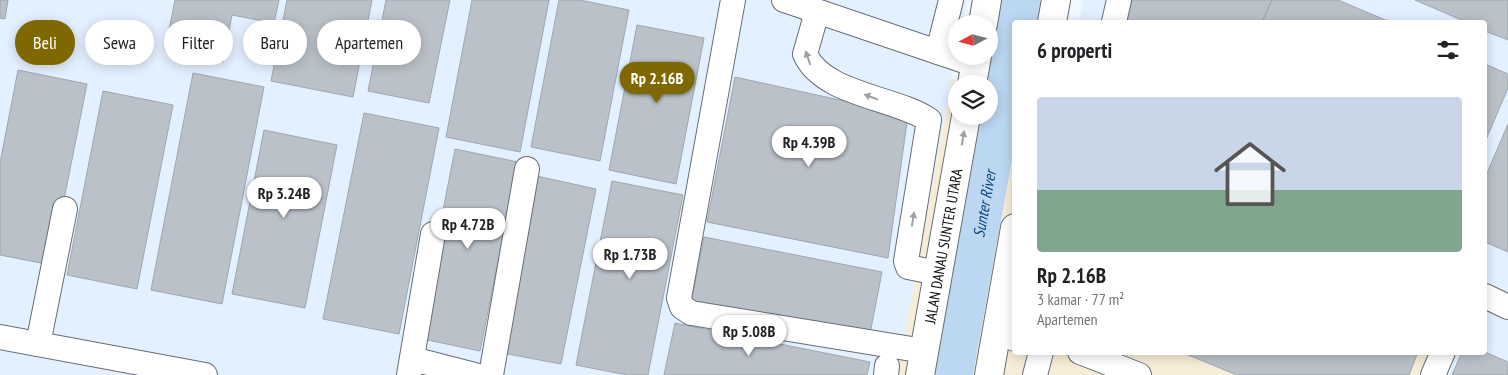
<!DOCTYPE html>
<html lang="id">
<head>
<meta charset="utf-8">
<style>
  body { margin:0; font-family:"PT Sans Narrow",sans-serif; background:#f2f2f2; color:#202124; height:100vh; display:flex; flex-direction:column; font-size:19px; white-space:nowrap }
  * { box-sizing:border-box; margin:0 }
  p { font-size:16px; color:#757577 }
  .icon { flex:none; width:28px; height:28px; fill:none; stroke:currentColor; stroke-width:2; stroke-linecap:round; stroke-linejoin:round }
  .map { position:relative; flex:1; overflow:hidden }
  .sheet { position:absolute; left:1012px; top:20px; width:475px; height:335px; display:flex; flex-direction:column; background:#fff; border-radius:5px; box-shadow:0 2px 12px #0003 }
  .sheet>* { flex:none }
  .guide { position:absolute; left:15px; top:20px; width:475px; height:45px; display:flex; gap:10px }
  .needle { width:32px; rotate:263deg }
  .buttons { position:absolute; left:948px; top:15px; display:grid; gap:10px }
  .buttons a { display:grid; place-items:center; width:50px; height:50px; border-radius:50%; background:#fff; box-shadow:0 2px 12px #0003; font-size:25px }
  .price { position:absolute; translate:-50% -42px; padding:0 11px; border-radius:18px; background:#fff; color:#222; font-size:16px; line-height:32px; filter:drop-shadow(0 1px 2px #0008) }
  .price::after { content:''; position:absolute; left:50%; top:30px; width:15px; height:11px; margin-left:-8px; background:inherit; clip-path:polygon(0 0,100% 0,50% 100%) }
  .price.current { background:#7f6800; color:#fff }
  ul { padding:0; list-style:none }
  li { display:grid; align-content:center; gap:10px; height:265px; padding:0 25px }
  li+li { border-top:1px solid #e0e0e0 }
  li span { display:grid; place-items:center; height:155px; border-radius:5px; color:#555 }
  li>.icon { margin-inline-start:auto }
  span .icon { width:90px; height:90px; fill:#fffc; stroke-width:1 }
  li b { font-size:21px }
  h2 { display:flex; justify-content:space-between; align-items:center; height:60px; padding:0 25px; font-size:21px }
  .pill { padding:0 18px; border-radius:22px; background:#fff; box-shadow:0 2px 12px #0003; font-size:18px; line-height:45px }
  .pill.current { background:#7f6800; color:#fff }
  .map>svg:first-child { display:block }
</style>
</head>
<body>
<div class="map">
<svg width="1508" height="375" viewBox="0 0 1508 375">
  <rect width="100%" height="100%" fill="#f1f8ff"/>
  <polygon fill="#f6ecd7" points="952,79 963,84 956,84 956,116 989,116 989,95 1015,106 1015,352 1440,353 1431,375 897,375"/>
  <g fill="#e3f0ff">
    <polygon points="0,0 967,0 962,24 956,24 956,55 897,375 0,375"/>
    <polygon points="1083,0 1508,0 1508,375 1431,375 1440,353 1485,352 1485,22 1079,22"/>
  </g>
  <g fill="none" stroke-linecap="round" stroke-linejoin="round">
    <g stroke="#bbd7f2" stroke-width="39">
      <polyline points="1017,22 1021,0"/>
      <path id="s1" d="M953,375L1015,34"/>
    </g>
  </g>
  <g fill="#bac1c9" stroke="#9ea6ae">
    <polygon points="0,0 8,0 5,19 0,18"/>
    <polygon points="175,0 279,0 274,23 232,15 223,62 165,50"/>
    <polygon points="287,0 372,0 353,97 271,81"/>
    <polygon points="386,0 450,0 429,103 368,91"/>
    <polygon points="472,0 549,0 520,152 446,137"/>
    <polygon points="559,0 580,0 629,10 600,161 531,147"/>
    <polygon points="1128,0 1272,0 1262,22 1119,22"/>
    <polygon points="1272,0 1338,0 1390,22 1262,22"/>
    <polygon points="1415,0 1508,0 1508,40 1485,31 1485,22 1466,22"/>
    <polygon points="637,25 704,38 676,184 609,170"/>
    <polygon points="1485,64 1508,74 1508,88 1485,142"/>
    <polygon points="18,70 87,84 51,265 0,255 0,163"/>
    <polygon points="193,73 264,87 222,304 151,290"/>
    <polygon points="735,77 908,115 888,258 707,222"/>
    <polygon points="103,91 173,105 137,289 67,275"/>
    <polygon points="364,113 439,128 399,334 323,319"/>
    <polygon points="1508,124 1508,252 1485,242 1485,178"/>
    <polygon points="264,130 337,145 305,308 232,294"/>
    <polygon points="455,149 518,162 480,351 418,338"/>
    <polygon points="532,175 596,189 561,364 497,352"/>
    <polygon points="612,181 683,195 648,375 627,375 576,365"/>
    <polygon points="704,237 882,272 869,339 691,304"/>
    <polygon points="675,323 870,362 867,375 664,375"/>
    <polygon points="1181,352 1418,352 1409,375 1237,375"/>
    <polygon points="1462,352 1485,352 1508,362 1508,375 1452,375"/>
  </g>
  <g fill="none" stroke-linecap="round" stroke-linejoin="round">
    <defs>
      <g id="minor">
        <polyline points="733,0 679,298 682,307 691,313 924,351"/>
        <polyline points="784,0 976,65"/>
        <path d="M817,12L805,54C823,95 895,97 929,120L906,261L908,267L938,273"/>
        <polyline points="1114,22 1119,0"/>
        <polyline points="938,52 951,0"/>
        <polyline points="1485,296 1508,307"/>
        <polyline points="997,332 1015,339"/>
        <polyline points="0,337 205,375"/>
        <polyline points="38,344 65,209"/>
        <polyline points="1080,352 1139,375"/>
        <polyline points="413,359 475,375"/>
        <polyline points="409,375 433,234"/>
        <polyline points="491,375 527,169"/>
        <polyline points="886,375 887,366"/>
        <polyline points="1035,375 1041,352"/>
        <polyline points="1433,375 1443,352"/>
      </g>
      <g id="major">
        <polyline points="1052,22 1056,0"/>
        <polyline points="983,24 987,0"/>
        <polyline points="972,84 977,56"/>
        <path id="s2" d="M920,375L966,116"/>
        <polyline points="989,375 1015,228"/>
      </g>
    </defs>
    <use href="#minor" stroke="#666d74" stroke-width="26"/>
    <use href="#major" stroke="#666d74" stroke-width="30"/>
    <use href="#minor" stroke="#fff" stroke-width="24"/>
    <use href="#major" stroke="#fff" stroke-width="28"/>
  </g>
  <defs><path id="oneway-solid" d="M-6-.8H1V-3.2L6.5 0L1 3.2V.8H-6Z" transform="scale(1.25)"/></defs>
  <g fill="#9fa0a1">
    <use href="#oneway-solid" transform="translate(808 58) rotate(-109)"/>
    <use href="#oneway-solid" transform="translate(871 97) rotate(-159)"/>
    <use href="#oneway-solid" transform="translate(963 138) rotate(-80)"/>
    <use href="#oneway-solid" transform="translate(913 219) rotate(-81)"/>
  </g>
  <g text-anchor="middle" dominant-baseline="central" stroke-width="4" stroke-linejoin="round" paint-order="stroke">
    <g font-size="15" fill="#0e1113" stroke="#fff">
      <text stroke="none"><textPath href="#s2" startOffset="131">JALAN DANAU SUNTER UTARA</textPath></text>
    </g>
    <g font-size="16" font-style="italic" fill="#0e436e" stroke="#fff">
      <text stroke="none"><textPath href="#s1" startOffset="174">Sunter River</textPath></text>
    </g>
  </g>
</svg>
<div class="buttons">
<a><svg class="needle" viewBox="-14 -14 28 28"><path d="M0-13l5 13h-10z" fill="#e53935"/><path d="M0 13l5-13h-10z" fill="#757577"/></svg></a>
<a><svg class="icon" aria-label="layers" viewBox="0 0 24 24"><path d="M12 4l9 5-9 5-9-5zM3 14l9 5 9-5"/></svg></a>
</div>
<b class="price current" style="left:657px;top:104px">Rp 2.16B</b>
<b class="price" style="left:809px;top:168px">Rp 4.39B</b>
<b class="price" style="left:284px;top:219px">Rp 3.24B</b>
<b class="price" style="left:468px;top:250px">Rp 4.72B</b>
<b class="price" style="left:630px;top:280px">Rp 1.73B</b>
<b class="price" style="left:749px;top:357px">Rp 5.08B</b>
<div class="guide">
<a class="pill current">Beli</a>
<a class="pill">Sewa</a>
<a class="pill">Filter</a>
<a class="pill">Baru</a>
<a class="pill">Apartemen</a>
</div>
<section class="sheet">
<h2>6 properti<svg class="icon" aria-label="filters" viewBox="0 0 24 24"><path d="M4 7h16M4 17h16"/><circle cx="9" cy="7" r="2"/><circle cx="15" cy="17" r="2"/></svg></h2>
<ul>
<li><span style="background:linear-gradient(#c9d6e8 60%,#7fa58c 0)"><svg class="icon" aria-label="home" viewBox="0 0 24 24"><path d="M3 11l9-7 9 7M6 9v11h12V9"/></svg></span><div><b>Rp 2.16B</b><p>3 kamar · 77 m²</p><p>Apartemen</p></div></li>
</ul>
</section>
</div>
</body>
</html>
